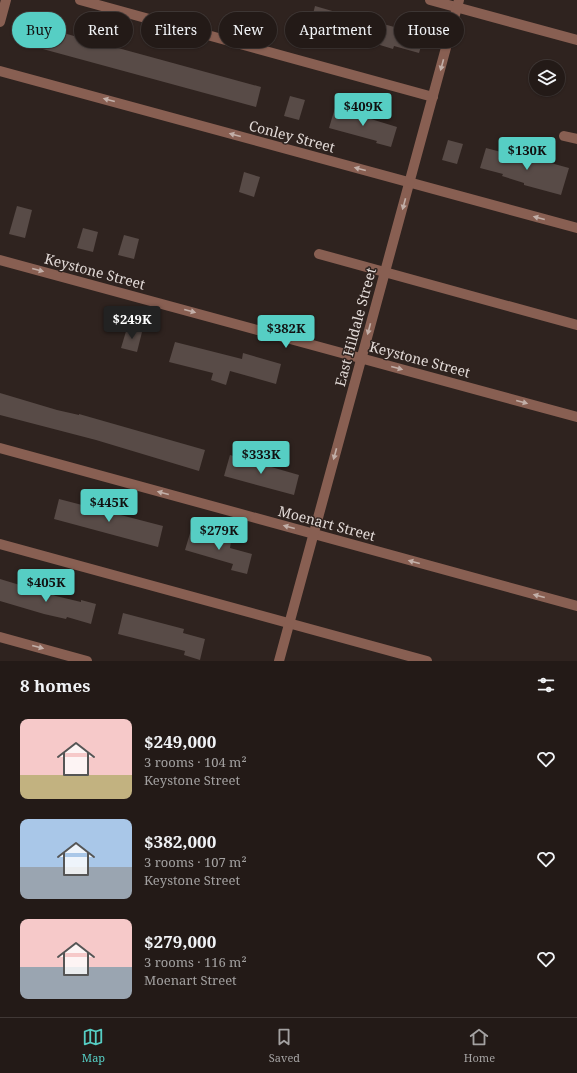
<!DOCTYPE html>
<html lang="en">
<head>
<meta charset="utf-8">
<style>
  body { margin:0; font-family:"Noto Serif",serif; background:#2b2320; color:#f1f3f6; height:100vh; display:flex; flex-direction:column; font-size:15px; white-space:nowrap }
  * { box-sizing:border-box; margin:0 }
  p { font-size:13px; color:#a3a1a1 }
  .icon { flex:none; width:22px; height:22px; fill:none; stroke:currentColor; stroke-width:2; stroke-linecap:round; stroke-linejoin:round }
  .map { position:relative; height:661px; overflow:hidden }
  .sheet { display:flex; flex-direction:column; background:#231a17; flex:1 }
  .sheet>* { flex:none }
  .hud { position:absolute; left:12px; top:12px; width:553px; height:36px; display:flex; gap:8px }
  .tools { position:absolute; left:529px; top:60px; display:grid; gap:8px }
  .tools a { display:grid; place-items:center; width:36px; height:36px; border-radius:50%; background:#231a17; box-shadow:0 1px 3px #0004,0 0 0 1px #403836; font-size:20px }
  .price { position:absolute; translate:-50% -34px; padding:0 9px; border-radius:4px; background:#56cec4; color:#111; font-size:13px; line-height:26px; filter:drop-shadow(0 1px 2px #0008) }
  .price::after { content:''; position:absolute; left:50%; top:24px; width:12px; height:9px; margin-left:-6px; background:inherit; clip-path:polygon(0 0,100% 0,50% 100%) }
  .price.selected { background:#222; color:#fff }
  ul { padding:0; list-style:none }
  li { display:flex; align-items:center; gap:12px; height:100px; padding:0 20px }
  li span { display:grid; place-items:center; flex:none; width:112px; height:80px; border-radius:8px; color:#555 }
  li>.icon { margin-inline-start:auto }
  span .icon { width:48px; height:48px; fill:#fffc; stroke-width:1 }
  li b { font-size:17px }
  h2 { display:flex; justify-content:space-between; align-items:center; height:48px; padding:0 20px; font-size:17px }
  .pill { padding:0 14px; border-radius:18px; background:#231a17; box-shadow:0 1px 3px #0004,0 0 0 1px #403836; font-size:14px; line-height:36px }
  .pill.selected { background:#56cec4; color:#111 }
  .menu { display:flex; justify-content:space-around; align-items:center; height:56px; border-top:1px solid #403836; background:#231a17; font-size:11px; color:#a3a1a1 }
  .menu a { display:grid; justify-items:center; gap:2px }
  .menu .selected { color:#56cec4 }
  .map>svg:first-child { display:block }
</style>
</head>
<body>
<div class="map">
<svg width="577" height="661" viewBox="0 0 577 661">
  <rect width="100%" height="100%" fill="#2f231f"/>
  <g fill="#584b47">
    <polygon points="315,6 360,19 361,13 377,18 376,22 409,31 410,29 425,33 419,53 394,46 393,49 370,42 369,44 310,26"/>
    <polygon points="23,22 261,87 256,107 17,42"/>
    <polygon points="290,96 305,100 299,120 284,116"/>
    <polygon points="335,108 397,127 391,147 376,143 377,141 329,128"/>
    <polygon points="448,140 463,144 457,164 442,160"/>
    <polygon points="486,148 501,152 500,154 530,162 532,156 548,160 547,162 569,168 561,195 524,185 524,183 502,176 503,174 480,168"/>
    <polygon points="244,172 260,177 254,197 239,192"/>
    <polygon points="17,206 32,210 25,238 9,234"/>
    <polygon points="83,228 98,232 93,252 77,248"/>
    <polygon points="124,235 139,239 134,259 118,255"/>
    <polygon points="127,328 142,332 137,352 121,348"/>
    <polygon points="175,342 242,359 243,353 281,364 276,384 230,371 226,385 211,380 213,373 169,362"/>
    <polygon points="0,393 57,410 79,415 79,414 205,450 199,471 96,440 0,415"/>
    <polygon points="230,455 299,475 294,495 224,476"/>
    <polygon points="59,499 163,526 158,547 54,519"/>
    <polygon points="191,530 231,542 230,548 252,554 247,574 231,570 233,564 185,550"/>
    <polygon points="0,579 56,596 81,602 81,600 96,604 91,624 67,617 66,619 44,614 0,601"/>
    <polygon points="123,613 184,629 183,633 205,639 200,660 184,655 185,651 118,634"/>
  </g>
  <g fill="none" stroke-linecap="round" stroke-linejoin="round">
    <g stroke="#885f52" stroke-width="10">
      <polyline points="80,0 433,97"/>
      <polyline points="430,0 577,40"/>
      <polyline points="0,22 6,0"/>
      <polyline points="0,71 577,228"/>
      <polyline points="564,136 577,139"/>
      <polyline points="319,254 577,325"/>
      <polyline points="0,260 577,417"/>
      <polyline points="0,448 577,606"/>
      <polyline points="0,544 427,661"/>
      <polyline points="0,637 87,661"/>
      <polyline points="279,661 459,0"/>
    </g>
  </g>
  <defs><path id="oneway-solid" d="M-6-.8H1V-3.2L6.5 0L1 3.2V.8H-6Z"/></defs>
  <g fill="#c2afa8">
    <use href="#oneway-solid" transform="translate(442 65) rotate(105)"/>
    <use href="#oneway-solid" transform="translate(109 100) rotate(-165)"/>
    <use href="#oneway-solid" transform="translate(235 135) rotate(-165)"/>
    <use href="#oneway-solid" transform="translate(360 169) rotate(-165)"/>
    <use href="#oneway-solid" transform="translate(404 204) rotate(105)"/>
    <use href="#oneway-solid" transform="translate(539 218) rotate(-165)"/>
    <use href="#oneway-solid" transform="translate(38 270) rotate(15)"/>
    <use href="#oneway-solid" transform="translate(190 311) rotate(15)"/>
    <use href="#oneway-solid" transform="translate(369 329) rotate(105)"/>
    <use href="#oneway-solid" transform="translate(397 368) rotate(15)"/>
    <use href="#oneway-solid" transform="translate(522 402) rotate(15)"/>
    <use href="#oneway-solid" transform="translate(335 454) rotate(105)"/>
    <use href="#oneway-solid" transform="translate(163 493) rotate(-165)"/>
    <use href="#oneway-solid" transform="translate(289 527) rotate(-165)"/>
    <use href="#oneway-solid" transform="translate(414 562) rotate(-165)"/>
    <use href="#oneway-solid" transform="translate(539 596) rotate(-165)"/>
    <use href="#oneway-solid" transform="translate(38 647) rotate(15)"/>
  </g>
  <g text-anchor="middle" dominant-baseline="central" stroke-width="3" stroke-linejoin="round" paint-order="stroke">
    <g font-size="14" fill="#e2dad7" stroke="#2f231f">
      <text transform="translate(292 136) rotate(15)">Conley Street</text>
      <text transform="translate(95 271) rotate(15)">Keystone Street</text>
      <text transform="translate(355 327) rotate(-75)">East Hildale Street</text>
      <text transform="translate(420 359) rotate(15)">Keystone Street</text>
      <text transform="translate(327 523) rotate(15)">Moenart Street</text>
    </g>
  </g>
</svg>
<div class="tools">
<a><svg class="icon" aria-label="layers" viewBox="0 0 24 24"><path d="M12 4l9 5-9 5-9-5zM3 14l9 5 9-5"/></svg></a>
</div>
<b class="price" style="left:363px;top:127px">$409K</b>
<b class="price" style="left:527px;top:171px">$130K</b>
<b class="price selected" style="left:132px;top:340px">$249K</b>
<b class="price" style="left:286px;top:349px">$382K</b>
<b class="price" style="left:261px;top:475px">$333K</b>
<b class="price" style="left:109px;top:523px">$445K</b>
<b class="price" style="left:219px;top:551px">$279K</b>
<b class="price" style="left:46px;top:603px">$405K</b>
<div class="hud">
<a class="pill selected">Buy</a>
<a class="pill">Rent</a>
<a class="pill">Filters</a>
<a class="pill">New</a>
<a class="pill">Apartment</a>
<a class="pill">House</a>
</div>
</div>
<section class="sheet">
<h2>8 homes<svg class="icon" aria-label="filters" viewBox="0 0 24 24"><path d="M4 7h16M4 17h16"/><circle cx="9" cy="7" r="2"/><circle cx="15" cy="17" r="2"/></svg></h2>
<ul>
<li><span style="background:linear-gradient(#f6c9c9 70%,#c2b280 0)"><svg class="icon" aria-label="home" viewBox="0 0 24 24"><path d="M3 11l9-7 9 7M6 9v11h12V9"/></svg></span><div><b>$249,000</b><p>3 rooms · 104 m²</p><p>Keystone Street</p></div><svg class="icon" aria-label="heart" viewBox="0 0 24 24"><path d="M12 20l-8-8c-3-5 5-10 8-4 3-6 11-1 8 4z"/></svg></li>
<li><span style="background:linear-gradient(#a9c7e8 60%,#9aa5b1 0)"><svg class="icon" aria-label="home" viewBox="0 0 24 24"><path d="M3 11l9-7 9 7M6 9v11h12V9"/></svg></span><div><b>$382,000</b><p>3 rooms · 107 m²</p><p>Keystone Street</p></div><svg class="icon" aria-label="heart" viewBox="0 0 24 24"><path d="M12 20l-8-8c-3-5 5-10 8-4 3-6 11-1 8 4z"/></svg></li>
<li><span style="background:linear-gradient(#f6c9c9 60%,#9aa5b1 0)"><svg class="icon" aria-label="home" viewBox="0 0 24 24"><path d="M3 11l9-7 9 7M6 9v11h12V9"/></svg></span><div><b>$279,000</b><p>3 rooms · 116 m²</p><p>Moenart Street</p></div><svg class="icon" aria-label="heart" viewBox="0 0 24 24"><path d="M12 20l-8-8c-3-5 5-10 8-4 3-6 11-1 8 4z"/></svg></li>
</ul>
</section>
<nav class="menu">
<a class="selected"><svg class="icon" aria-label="map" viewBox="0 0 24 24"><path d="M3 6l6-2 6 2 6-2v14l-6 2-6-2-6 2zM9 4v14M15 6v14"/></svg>Map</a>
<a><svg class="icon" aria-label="saved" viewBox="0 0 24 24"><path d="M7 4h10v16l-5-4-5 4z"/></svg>Saved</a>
<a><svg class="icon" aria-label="home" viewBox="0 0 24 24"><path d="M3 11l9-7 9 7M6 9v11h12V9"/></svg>Home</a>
</nav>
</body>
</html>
